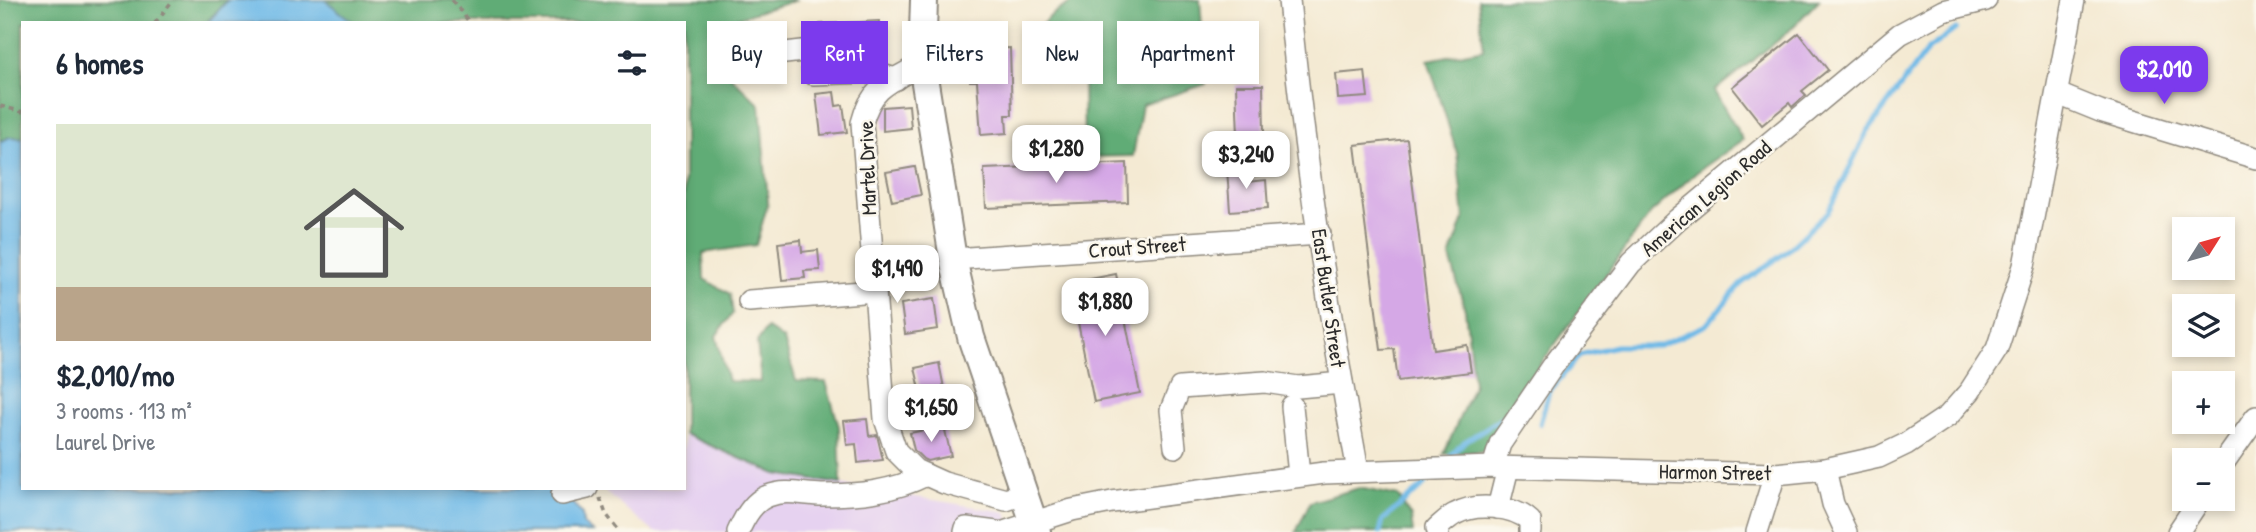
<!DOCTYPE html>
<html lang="en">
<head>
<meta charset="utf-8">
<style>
  body { margin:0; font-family:"Patrick Hand",sans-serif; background:#f6f6f7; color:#1f2937; height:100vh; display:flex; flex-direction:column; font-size:26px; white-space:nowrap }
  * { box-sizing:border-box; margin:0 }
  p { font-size:23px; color:#747a83 }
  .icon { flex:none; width:38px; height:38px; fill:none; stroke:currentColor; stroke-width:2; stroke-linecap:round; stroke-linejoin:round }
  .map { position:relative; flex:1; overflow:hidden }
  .sheet { position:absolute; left:21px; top:21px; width:665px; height:469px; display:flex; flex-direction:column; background:#fff; border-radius:0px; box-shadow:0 4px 10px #0003 }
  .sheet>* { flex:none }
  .banner { position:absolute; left:707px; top:21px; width:665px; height:63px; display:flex; gap:14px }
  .needle { width:46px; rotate:53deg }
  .fabs { position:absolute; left:2172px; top:217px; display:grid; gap:14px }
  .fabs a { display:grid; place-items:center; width:63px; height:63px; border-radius:0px; background:#fff; box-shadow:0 4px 10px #0003; font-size:35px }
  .price { position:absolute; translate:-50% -60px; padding:0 16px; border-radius:14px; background:#fff; color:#222; font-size:23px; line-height:46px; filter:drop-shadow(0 2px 4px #0008) }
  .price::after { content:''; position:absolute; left:50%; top:42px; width:21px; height:16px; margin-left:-10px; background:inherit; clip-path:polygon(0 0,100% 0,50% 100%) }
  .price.selected { background:#7c3aed; color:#fff }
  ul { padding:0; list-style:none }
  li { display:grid; align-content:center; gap:14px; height:371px; padding:0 35px }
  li+li { border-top:2px solid #e0e1e3 }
  li span { display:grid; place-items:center; height:217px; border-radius:0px; color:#555 }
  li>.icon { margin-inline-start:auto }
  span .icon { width:126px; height:126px; fill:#fffc; stroke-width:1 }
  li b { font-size:30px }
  h2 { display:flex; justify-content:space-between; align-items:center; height:84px; padding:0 35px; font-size:30px }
  .chip { padding:0 24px; border-radius:0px; background:#fff; box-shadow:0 4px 10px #0003; font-size:24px; line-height:63px }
  .chip.selected { background:#7c3aed; color:#fff }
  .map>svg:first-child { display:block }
</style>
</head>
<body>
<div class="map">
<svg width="2256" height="532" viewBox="0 0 2256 532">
  <rect width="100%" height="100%" fill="#fbf7ec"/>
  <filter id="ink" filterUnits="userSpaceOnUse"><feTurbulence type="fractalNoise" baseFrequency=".0143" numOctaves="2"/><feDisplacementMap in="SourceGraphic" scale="14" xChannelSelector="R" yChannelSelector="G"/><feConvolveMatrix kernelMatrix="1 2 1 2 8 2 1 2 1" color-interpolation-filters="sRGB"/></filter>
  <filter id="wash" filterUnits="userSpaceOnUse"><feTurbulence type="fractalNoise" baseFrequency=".00686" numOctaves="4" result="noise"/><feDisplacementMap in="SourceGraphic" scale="28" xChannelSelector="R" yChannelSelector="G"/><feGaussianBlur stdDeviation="1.57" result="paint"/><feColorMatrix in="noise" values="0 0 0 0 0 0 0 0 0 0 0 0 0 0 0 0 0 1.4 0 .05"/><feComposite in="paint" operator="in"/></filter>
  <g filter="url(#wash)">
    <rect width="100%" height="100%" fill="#f4ead3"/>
    <polygon fill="#e6d2f0" points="684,434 776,474 1006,512 1014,532 654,532 604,491 606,488 684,488"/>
    <g fill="#60ac76" stroke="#466c50" stroke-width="2">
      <polygon points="0,0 227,0 206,23 23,23 23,138 10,137 0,141"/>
      <polygon points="325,0 797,0 717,24 711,57 760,105 768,203 756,245 703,253 704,279 730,294 733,313 716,336 728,381 761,382 757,342 767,328 784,340 796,381 826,382 839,427 841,484 776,474 684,434 684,23 354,23"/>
      <path d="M1075,0H1200L1206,84L1142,105L1133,156L1084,157L1083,60L1037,59C1032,24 1047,17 1075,0Z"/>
      <polygon points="1478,0 1819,0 1786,34 1714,91 1743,140 1697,172 1651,213 1540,365 1485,451 1444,454 1474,384 1465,310 1450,257 1464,219 1457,153 1428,60 1484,49"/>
      <polygon points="1359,488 1398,496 1411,517 1413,532 1296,532 1310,502"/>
    </g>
    <g fill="#6eb9e7" stroke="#4c7289" stroke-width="2">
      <polygon points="228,0 325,0 354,23 207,23"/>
      <polygon points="10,137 23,138 23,488 560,488 582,514 583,524 593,532 0,532 0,142"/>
    </g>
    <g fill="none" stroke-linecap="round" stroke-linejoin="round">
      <g stroke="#6eb9e7" stroke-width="5">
        <polyline points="1540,424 1549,392 1580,355 1616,346 1659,346 1706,325 1741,284 1785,253 1828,212 1867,132 1928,49 1956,29"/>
        <polyline points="1451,455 1464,442 1503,417"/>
        <polyline points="1380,532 1383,520 1425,484"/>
      </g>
    </g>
    <g id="blocks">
      <g fill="#d5a8e6">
        <polygon points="879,21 881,58 825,60 820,24"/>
        <polygon points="1799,33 1828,70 1802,91 1806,95 1792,107 1789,103 1762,125 1732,87"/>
        <polygon points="1010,48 1012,115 1006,115 1007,133 981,135 977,81 970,81 969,50"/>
        <polygon points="1365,71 1368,97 1338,99 1336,74"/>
        <polygon points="1236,85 1263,85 1264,134 1238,135"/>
        <polygon points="834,92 836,106 843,105 847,132 821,135 816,94"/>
        <polygon points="909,105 911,128 883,131 883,107"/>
        <polygon points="1407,139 1433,350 1467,345 1471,372 1398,381 1394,349 1381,350 1355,145"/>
        <polygon points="1127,163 1128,202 986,208 984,169"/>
        <polygon points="915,167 921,195 892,201 886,172"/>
        <polygon points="1246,167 1248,182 1266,180 1268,208 1230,211 1227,169"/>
        <polygon points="801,240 802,252 818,250 820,270 804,271 805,278 782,280 778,243"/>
        <polygon points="1116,274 1140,393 1094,402 1070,283"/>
        <polygon points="934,299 938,329 905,334 901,304"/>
        <polygon points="939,363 944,388 921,393 915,368"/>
        <polygon points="867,419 869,436 877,435 883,460 858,463 856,444 847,445 844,421"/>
        <polygon points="944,426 951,456 927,461 923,459 914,450 910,433"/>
      </g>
    </g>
  </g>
  <g filter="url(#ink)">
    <use href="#blocks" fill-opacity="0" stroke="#908a7f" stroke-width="2"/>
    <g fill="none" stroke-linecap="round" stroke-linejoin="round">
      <defs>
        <g id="minor">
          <path d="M1289,0C1304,157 1329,315 1358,471"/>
          <polyline points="734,59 811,50 813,74 871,72 896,79"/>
          <path d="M922,64C892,81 871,86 862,123L885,419L896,451L915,470L944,483L1006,500L1023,494"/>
          <polyline points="2058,94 2100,111 2256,158"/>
          <polyline points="953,259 1320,234"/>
          <polyline points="749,301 875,291"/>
          <polyline points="1292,406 1299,475"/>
          <polyline points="1175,447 1171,410 1180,388 1265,382 1298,387 1342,383"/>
          <polyline points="2222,465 2256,417"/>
          <polyline points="1493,467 1500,444 1553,366 1631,263 1678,219 1900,34 1943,11 1986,0"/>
          <polyline points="1825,469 1833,504 1846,532"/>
          <polyline points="562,494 587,488"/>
          <polyline points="1498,508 1508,468"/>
          <path d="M738,532C744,518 753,501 768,496C786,489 804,495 822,495C859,495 892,492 926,475"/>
          <polyline points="965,532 966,528 996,532"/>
          <polyline points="1004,532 1072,510 1112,502 1324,473 1493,467 1775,474 1825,469 1879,457 1906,444 1948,416 1970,391 1997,349 2024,266 2074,0"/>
          <path d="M1438,532L1437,528C1443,523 1449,517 1455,514C1476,502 1514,506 1530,521V532"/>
          <polyline points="1757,532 1775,474"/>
          <polyline points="2178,532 2200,499"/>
        </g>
        <polyline id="major" points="924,0 922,64 953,259 971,337 1037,532"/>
      </defs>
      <use href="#minor" stroke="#908a7f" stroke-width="24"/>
      <use href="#major" stroke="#908a7f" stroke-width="30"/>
      <g stroke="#908a7f" stroke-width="3.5" stroke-dasharray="5 5" stroke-linecap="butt">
        <polyline points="452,0 470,23"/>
        <polyline points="155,23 173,0"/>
        <polyline points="0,106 23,112"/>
        <polyline points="600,498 606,514 620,532"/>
      </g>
      <use href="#minor" stroke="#fff" stroke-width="21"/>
      <use href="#major" stroke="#fff" stroke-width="26"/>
    </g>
  </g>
  <g text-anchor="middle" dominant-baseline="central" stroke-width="5" stroke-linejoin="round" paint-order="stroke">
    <g font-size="21" fill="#2b2b2b" stroke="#fbf7ec">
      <text transform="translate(867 168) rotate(-92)">Martel Drive</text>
      <text transform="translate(1706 198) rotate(-41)">American Legion Road</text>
      <text transform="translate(1137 247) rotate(-4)">Crout Street</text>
      <text transform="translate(1329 298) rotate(82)">East Butler Street</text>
      <text transform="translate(1715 472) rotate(1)">Harmon Street</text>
    </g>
  </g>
</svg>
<div class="fabs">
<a><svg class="needle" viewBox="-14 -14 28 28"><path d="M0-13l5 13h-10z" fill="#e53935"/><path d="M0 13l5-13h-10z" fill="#747a83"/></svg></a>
<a><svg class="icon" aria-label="layers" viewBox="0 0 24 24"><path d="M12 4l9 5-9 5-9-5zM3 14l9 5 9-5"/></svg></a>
<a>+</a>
<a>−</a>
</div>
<b class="price selected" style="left:2164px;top:106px">$2,010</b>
<b class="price" style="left:1056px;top:185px">$1,280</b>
<b class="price" style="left:1246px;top:191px">$3,240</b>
<b class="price" style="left:897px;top:305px">$1,490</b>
<b class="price" style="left:1105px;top:338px">$1,880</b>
<b class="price" style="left:931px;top:444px">$1,650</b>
<div class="banner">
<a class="chip">Buy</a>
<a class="chip selected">Rent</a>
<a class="chip">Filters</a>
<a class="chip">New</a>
<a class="chip">Apartment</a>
</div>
<section class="sheet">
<h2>6 homes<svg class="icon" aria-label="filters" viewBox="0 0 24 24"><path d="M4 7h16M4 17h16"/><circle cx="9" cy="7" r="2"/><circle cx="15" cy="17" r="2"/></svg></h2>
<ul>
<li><span style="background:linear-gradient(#dfe7d0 75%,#b9a48a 0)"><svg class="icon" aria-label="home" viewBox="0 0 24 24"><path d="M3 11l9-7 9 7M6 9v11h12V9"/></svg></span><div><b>$2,010/mo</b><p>3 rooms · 113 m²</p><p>Laurel Drive</p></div></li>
</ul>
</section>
</div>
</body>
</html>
